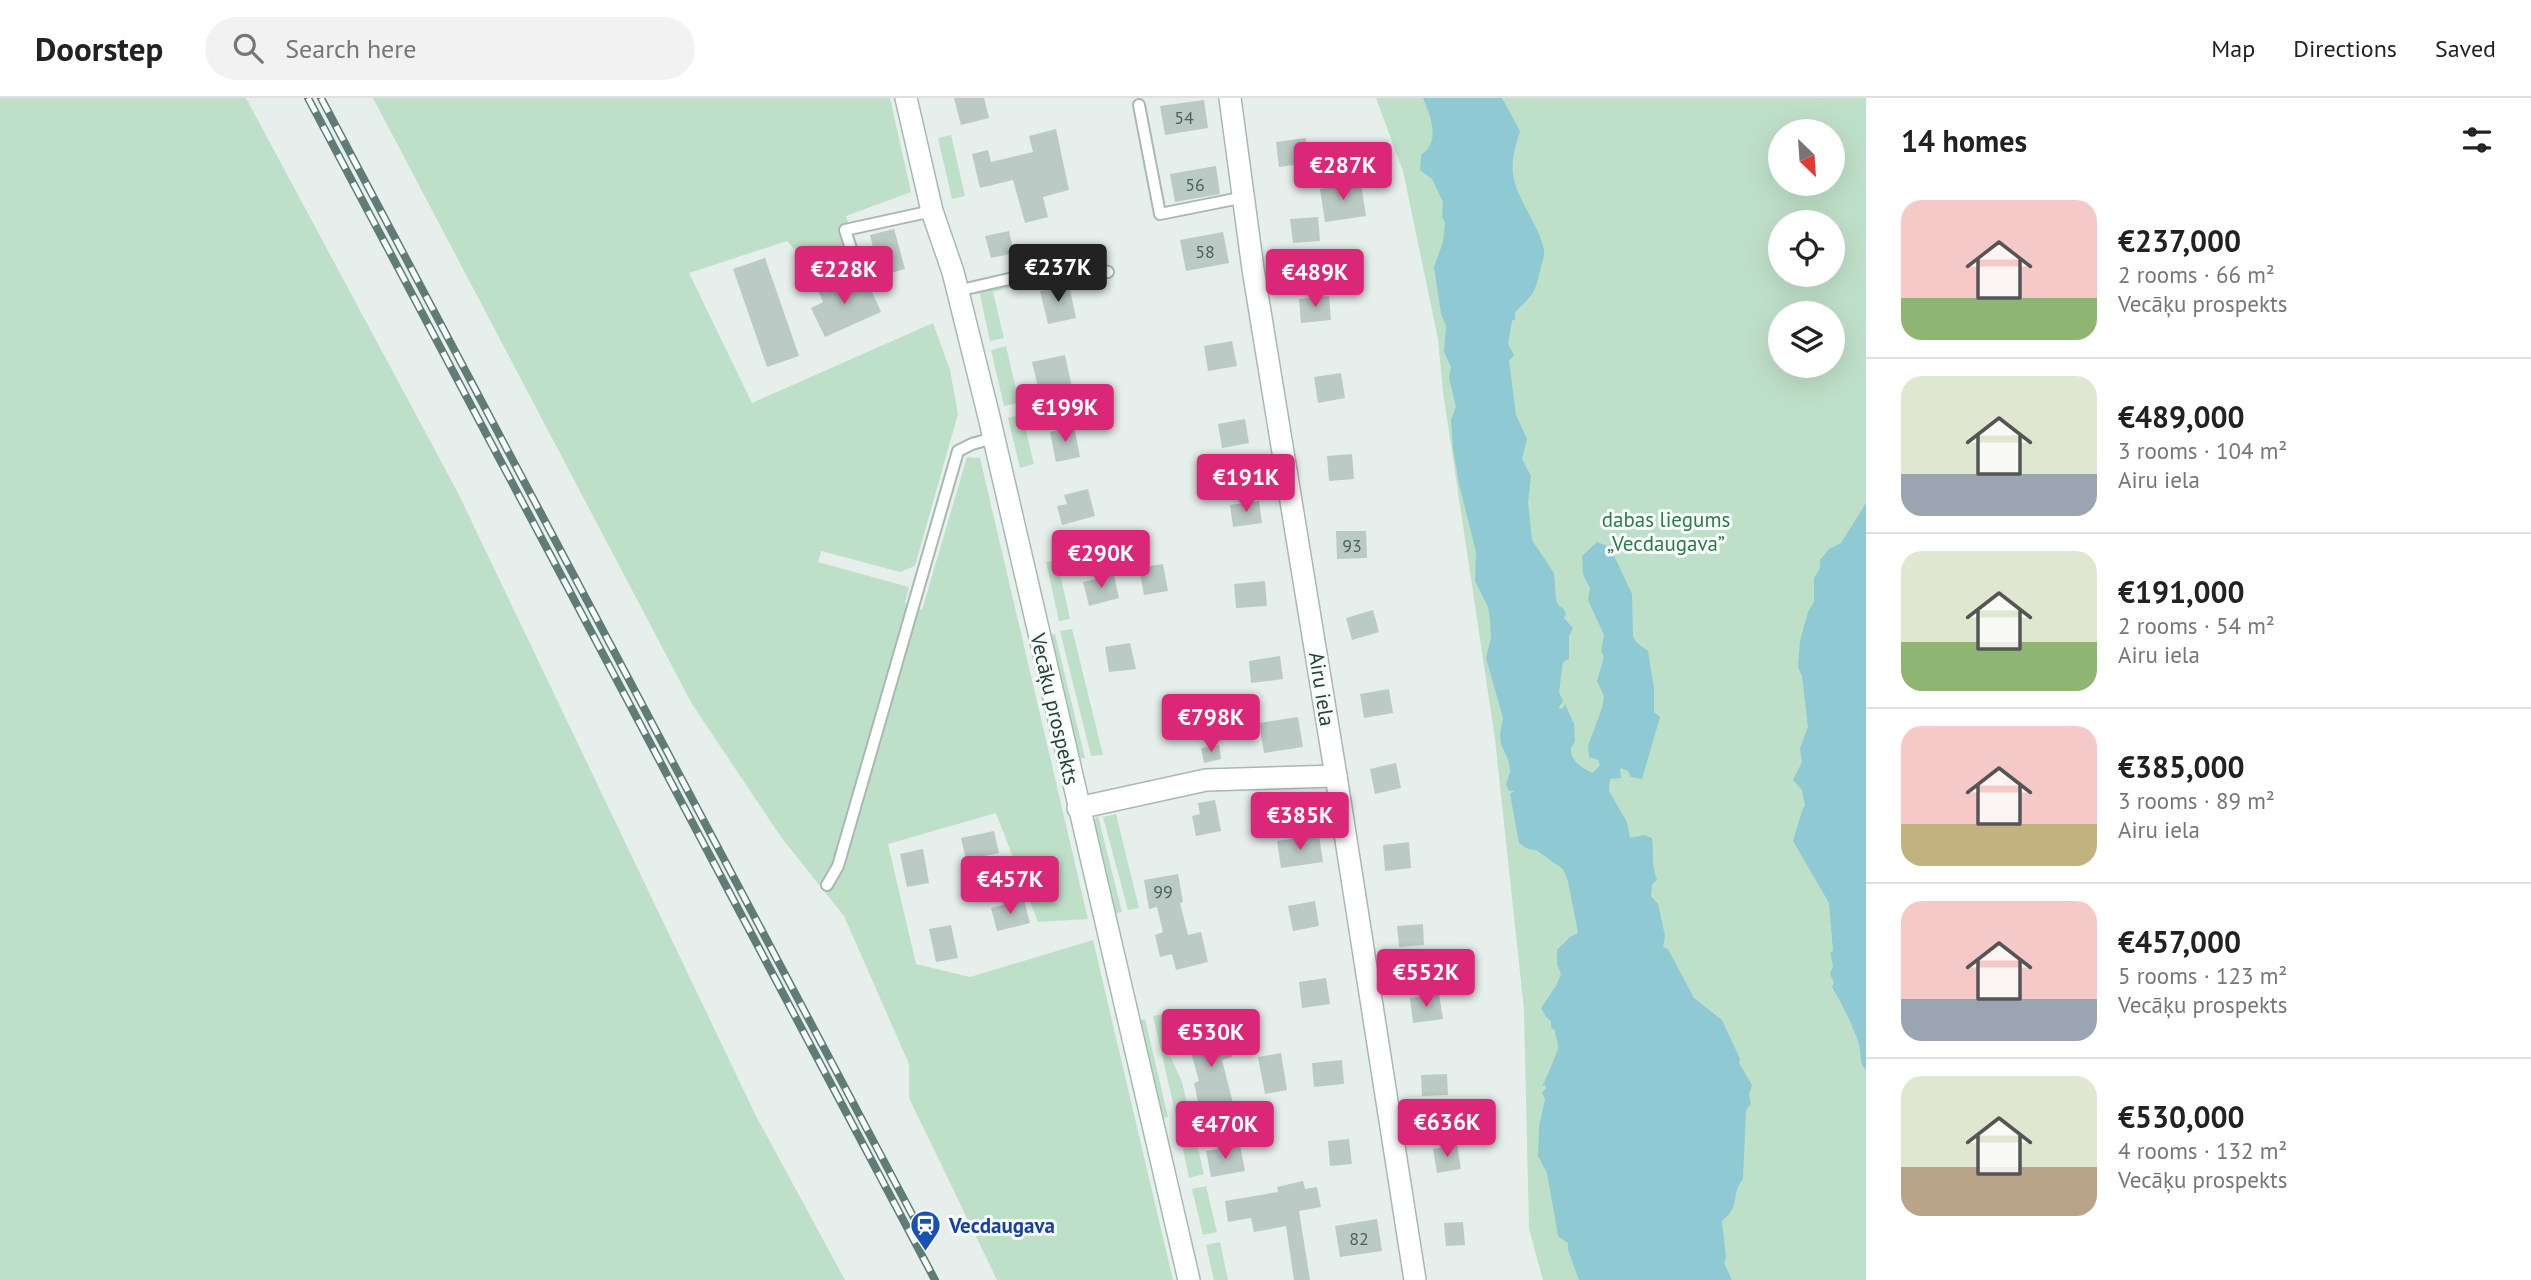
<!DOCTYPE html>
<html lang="en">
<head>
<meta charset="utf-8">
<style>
  body { margin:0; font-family:"PT Sans",sans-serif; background:#f2f2f2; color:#222; height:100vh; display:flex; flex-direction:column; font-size:26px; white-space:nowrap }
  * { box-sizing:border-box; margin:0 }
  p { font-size:23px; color:#767676 }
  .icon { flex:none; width:38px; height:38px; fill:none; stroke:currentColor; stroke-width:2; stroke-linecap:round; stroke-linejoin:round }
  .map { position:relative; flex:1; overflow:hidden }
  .side { display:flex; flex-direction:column; background:#fff; width:665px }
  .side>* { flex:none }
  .needle { width:46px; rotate:155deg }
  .fabs { position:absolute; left:1768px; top:21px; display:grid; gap:14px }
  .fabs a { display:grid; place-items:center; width:77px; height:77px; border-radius:50%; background:#fff; box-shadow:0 7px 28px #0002; font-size:35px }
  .price { position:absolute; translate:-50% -60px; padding:0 16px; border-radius:7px; background:#db2777; color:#fff; font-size:23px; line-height:46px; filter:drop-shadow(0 2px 4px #0008) }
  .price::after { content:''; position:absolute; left:50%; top:42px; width:21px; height:16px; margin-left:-10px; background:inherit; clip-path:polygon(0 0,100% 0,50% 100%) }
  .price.current { background:#222; color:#fff }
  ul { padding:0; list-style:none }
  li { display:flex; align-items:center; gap:21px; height:175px; padding:0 35px }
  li+li { border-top:2px solid #e0e0e0 }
  li span { display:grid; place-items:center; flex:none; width:196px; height:140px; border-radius:21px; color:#555 }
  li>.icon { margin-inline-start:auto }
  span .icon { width:84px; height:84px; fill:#fffc; stroke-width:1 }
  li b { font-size:30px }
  h2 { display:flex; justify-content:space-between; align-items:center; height:84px; padding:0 35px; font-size:30px }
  header { display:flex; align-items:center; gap:42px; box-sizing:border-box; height:98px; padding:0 35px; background:#fff; border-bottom:2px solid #e0e0e0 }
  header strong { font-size:33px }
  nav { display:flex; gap:38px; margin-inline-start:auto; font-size:24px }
  .search { width:490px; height:63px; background:#f2f2f2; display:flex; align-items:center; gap:18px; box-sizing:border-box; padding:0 24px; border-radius:38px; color:#767676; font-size:26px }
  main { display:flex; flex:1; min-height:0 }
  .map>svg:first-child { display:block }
</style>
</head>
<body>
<header>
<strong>Doorstep</strong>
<div class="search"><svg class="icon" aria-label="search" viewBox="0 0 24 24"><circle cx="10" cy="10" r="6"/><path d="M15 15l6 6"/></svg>Search here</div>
<nav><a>Map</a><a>Directions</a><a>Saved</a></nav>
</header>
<main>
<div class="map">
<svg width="1866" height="1182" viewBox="0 0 1866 1182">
  <rect width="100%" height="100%" fill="#e6efeb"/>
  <g fill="#bfe0c8" fill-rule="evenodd">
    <polygon points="0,0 246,0 458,395 756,1018 845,1182 0,1182"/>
    <polygon points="373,0 890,0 911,94 846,118 864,171 810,169 787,143 689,175 752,305 933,225 950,272 958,316 915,468 900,474 821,453 818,464 909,489 905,505 922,512 967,359 980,360 1088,821 1038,824 996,715 888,746 916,866 970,879 1093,842 1173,1182 997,1182 909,1000 909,966 844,818 781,739 692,606"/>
    <path d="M1376,0H1866V1182H1543L1529,1131L1524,912L1495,641L1443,294L1438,241L1403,73ZM1780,33H1832V86H1780ZM1780,124H1832V177H1780ZM1780,215H1832V268H1780Z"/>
    <polygon points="951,37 965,98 952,101 938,40"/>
    <polygon points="1064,173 1065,177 993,194 1004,240 990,243 979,192"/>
    <polygon points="1006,248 1019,305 1004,308 991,252"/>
    <polygon points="1022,317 1034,366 1020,370 1008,320"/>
    <polygon points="1057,462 1070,521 1059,523 1046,464"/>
    <polygon points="1072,531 1103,657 1091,658 1060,533"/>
    <polygon points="1055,536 1085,660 1079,661 1047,537"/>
    <polygon points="1116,716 1139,810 1128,812 1103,719"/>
    <polygon points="1098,718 1122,814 1114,816 1091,724"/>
    <polygon points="1164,916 1170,958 1182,984 1189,1015 1176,1018 1153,918"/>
    <polygon points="1145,921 1168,1019 1163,1020 1140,922"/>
    <polygon points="1193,1029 1204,1076 1189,1080 1179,1032"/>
    <polygon points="1206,1088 1217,1134 1203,1137 1192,1091"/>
    <polygon points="1220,1144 1228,1182 1214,1182 1206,1147"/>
  </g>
  <g fill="#8ec9d4">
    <path d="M1423,0H1502L1520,33C1516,47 1511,61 1513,76C1517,103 1538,124 1544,152C1545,160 1541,166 1540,173C1535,196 1532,198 1515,214V221L1512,223L1508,246L1514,257L1509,263L1516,317L1527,341L1522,361L1531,378L1528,404L1532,442L1554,475L1556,502L1559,508L1563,510L1566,516L1564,520L1573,530L1569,539V561L1563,564L1559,594L1563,603L1559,609L1560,611L1563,610L1565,606L1574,626L1575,644C1563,656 1580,670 1593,675L1600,667L1598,662L1589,659L1588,648L1602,610L1604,598L1597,583L1604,559L1601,553L1604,537L1588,502L1590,490L1583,476L1582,458L1597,444L1610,449L1632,496L1633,538L1636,544L1648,553L1654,590V614L1660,619L1642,681L1631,679L1628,673L1620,670L1621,680L1610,681L1609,693L1627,724L1630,740L1644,737L1652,740C1654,754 1651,769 1657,781L1652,787L1651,798L1658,806L1665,838L1663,849L1668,851L1694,900L1722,922L1740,961L1739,965L1752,987L1749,996L1751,1006L1746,1012L1743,1081C1730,1096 1742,1107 1722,1123L1726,1160L1724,1165L1732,1182H1579L1568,1152V1145L1558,1138L1547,1075L1538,1058L1539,1029L1545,1001L1542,995L1546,990L1545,987L1542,988C1545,984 1557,955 1558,950C1558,943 1555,939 1555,932L1551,930V923L1546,919L1541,910L1556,888L1561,876L1557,867V852L1570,839L1578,835L1568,783L1563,771L1536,752L1528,751L1519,745L1510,696L1514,693H1509L1506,687L1510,674L1509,664L1501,646L1500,636L1503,620L1486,560L1491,540L1490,522L1488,509L1475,483L1476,454L1459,386L1453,350L1451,322L1456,309L1449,280L1451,269L1444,254L1446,228L1441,216L1434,169L1443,144L1445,125L1442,119L1443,104L1432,81L1420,72L1421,57C1441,44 1431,19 1423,0Z"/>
    <path d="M1866,405V972C1858,965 1862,956 1859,946C1852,926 1843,908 1832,889L1834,885L1830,876L1833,868L1830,854L1833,853L1829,805L1793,743L1803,710L1805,708L1802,692L1793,682L1802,664L1800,650L1808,629L1802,578L1798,569L1800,543L1808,514L1814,504V480L1820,470V462L1829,451L1841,445Z"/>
  </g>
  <g fill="#bbcac4">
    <polygon points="954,0 984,0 989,20 961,27"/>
    <polygon points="1204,2 1208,30 1165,37 1160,8"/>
    <polygon points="1056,31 1069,92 1043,99 1048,119 1025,125 1013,82 980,90 972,56 988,52 991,64 1033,54 1029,38"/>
    <polygon points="1306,40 1308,65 1279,69 1276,44"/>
    <polygon points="1216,68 1220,96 1175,104 1170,76"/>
    <polygon points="1361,85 1366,118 1325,124 1320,91"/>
    <polygon points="1318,119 1320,143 1293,145 1290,121"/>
    <polygon points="894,131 905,171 880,178 870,137"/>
    <polygon points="1009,133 1014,155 991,160 985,138"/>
    <polygon points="1223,134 1229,165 1186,173 1180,142"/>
    <polygon points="765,160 799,258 767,269 733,171"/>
    <polygon points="843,178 850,193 868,185 881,214 825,239 811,210 823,204 817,190"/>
    <polygon points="1069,187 1076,220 1048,226 1040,193"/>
    <polygon points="1329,198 1331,222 1301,225 1299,201"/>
    <polygon points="1232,243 1237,268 1208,273 1204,248"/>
    <polygon points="1065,257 1074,299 1042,306 1032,264"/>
    <polygon points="1341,275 1345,300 1318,305 1314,279"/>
    <polygon points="1245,321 1249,345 1222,350 1218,326"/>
    <polygon points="1074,329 1080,359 1056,364 1050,334"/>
    <polygon points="1352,356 1354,381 1329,383 1327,358"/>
    <polygon points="1088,391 1095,418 1062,427 1057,408 1067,406 1064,397"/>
    <polygon points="1259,403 1262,425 1233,429 1230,407"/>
    <polygon points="1336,433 1366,433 1367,460 1337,461"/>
    <polygon points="1163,466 1168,493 1144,497 1139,470"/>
    <polygon points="1114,477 1119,500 1089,508 1083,484"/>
    <polygon points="1265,483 1267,508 1236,510 1234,486"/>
    <polygon points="1373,512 1379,534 1352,542 1346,520"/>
    <polygon points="1130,545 1136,571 1109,574 1105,549"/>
    <polygon points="1280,558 1283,581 1251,585 1249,563"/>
    <polygon points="1389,591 1393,615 1364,620 1360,596"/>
    <polygon points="1298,619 1303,649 1264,655 1259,625"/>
    <polygon points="1219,647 1221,661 1204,665 1201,650"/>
    <polygon points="1396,665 1401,690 1375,696 1370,671"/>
    <polygon points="1215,702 1221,733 1196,738 1192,718 1200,716 1198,705"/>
    <polygon points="994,733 999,755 966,762 961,740"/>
    <polygon points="1319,737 1323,764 1281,770 1277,743"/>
    <polygon points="1409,744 1411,770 1385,773 1383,747"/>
    <polygon points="923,751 929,785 907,789 900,756"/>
    <polygon points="1178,776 1183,804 1180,805 1188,837 1201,834 1208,864 1176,872 1172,856 1160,859 1155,837 1163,834 1157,809 1149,811 1144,782"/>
    <polygon points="1024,802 1030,825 997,833 991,810"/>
    <polygon points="1315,803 1319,828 1293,833 1288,808"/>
    <polygon points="1423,826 1424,847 1399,849 1397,828"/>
    <polygon points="951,827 958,860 936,864 929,831"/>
    <polygon points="1326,880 1330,906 1302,910 1299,884"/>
    <polygon points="1439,896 1443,921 1413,925 1410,900"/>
    <polygon points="1224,931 1232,959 1222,962 1233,1005 1200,1013 1194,985 1199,983 1187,940"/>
    <polygon points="1281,955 1287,992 1265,996 1258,959"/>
    <polygon points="1342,962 1344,986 1314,989 1312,965"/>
    <polygon points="1447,976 1448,997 1422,998 1421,977"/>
    <polygon points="1349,1041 1352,1066 1330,1068 1328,1043"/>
    <polygon points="1240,1047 1245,1073 1211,1079 1206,1053"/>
    <polygon points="1457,1047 1461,1071 1437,1075 1433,1051"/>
    <polygon points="1303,1083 1305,1091 1317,1089 1321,1109 1299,1113 1310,1182 1294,1182 1286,1128 1254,1134 1251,1120 1228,1124 1225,1103 1278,1094 1277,1089"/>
    <polygon points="1377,1121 1382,1153 1340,1159 1335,1128"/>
    <polygon points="1463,1124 1465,1147 1446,1148 1444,1125"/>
  </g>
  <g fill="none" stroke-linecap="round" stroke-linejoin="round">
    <defs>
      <g id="service">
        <polyline points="1139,7 1160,116 1245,99"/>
        <polyline points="859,175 845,132 932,113"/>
        <polyline points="957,193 1070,167 1108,174"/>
        <polyline points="827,787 838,768 958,353 972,346 993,340"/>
      </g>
      <g id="minor">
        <polyline points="1230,0 1253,171 1336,678 1415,1182"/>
        <polyline points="1078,710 1206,682 1336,678"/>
      </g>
      <polyline id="secondary" points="906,0 932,113 953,174 989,319 1189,1182"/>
    </defs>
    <use href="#service" stroke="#a8b8b2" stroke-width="14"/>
    <use href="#minor" stroke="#a8b8b2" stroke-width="24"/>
    <use href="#secondary" stroke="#a4bbb3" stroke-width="24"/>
    <use href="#service" stroke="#fff" stroke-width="10"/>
    <use href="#minor" stroke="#fff" stroke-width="21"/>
    <use href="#secondary" stroke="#fff" stroke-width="21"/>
    <defs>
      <g id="rail">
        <polyline points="308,0 935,1182"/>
        <polyline points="321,0 914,1120"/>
      </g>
    </defs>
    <use href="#rail" stroke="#5f7d75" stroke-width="8"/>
    <use href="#rail" stroke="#f7fbf9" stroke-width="5" stroke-dasharray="16" stroke-linecap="butt"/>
  </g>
  <defs>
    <symbol id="station-pin" viewBox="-11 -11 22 30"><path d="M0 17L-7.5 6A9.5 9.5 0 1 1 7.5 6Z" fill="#1a4fb4" stroke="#f7fbf9"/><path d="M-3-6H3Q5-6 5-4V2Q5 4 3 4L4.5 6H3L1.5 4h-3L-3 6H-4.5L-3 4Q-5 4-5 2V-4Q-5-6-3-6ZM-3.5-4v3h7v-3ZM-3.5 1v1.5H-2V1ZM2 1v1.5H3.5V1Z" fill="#fff"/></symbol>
  </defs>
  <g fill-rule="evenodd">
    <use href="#station-pin" x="908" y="1110" width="35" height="47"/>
  </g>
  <g text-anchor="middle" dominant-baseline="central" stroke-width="6" stroke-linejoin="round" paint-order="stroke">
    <g font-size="18" fill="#4a645c">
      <text x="1184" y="19">54</text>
      <text x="1195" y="86">56</text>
      <text x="1205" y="153">58</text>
      <text x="1352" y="447">93</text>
      <text x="1163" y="793">99</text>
      <text x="1359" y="1140">82</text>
    </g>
    <g font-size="21" fill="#2d7a4b" stroke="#f7fbf9">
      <text x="1666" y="421">dabas liegums<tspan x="1666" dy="24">„Vecdaugava”</tspan></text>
    </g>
    <g font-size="21" fill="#24423a" stroke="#f7fbf9">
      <text transform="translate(1322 591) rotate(81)">Airu iela</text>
      <text transform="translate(1055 611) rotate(77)">Vecāķu prospekts</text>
    </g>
    <g font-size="21" font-weight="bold" fill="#164399" stroke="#f7fbf9" text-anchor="start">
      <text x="949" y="1127">Vecdaugava</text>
    </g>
  </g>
</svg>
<div class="fabs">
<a><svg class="needle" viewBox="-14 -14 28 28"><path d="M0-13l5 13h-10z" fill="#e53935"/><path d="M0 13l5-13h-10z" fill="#767676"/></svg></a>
<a><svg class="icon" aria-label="locate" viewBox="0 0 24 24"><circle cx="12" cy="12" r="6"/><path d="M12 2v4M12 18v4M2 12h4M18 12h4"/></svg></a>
<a><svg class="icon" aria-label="layers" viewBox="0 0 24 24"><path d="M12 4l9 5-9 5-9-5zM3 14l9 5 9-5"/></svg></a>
</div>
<b class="price" style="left:1343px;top:104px">€287K</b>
<b class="price current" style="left:1058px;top:206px">€237K</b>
<b class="price" style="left:844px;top:208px">€228K</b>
<b class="price" style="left:1315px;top:211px">€489K</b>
<b class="price" style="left:1065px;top:346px">€199K</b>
<b class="price" style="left:1246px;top:416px">€191K</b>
<b class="price" style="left:1101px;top:492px">€290K</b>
<b class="price" style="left:1211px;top:656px">€798K</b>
<b class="price" style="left:1300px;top:754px">€385K</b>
<b class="price" style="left:1010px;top:818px">€457K</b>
<b class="price" style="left:1426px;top:911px">€552K</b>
<b class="price" style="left:1211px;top:971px">€530K</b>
<b class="price" style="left:1447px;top:1061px">€636K</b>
<b class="price" style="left:1225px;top:1063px">€470K</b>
</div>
<section class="side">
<h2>14 homes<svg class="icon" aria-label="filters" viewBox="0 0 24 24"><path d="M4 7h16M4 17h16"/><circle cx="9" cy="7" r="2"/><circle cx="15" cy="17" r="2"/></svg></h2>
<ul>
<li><span style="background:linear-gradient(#f6c9c9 70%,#8fb573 0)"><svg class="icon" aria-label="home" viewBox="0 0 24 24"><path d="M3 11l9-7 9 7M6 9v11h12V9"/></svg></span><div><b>€237,000</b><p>2 rooms · 66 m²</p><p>Vecāķu prospekts</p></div></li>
<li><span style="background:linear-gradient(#dfe7d0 70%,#9aa5b1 0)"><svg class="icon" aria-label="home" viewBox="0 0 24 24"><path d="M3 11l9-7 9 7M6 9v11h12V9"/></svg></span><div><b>€489,000</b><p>3 rooms · 104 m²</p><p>Airu iela</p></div></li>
<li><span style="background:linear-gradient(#dfe7d0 65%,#8fb573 0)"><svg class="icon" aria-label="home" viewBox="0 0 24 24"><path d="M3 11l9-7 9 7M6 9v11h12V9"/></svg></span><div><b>€191,000</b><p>2 rooms · 54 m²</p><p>Airu iela</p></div></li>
<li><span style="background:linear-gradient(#f6c9c9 70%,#c2b280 0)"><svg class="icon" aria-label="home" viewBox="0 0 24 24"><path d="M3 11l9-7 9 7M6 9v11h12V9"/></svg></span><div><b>€385,000</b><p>3 rooms · 89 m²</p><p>Airu iela</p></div></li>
<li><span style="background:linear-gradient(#f6c9c9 70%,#9aa5b1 0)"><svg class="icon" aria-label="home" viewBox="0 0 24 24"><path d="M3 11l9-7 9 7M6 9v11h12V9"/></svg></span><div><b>€457,000</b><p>5 rooms · 123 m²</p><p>Vecāķu prospekts</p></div></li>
<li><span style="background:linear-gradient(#dfe7d0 65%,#b9a48a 0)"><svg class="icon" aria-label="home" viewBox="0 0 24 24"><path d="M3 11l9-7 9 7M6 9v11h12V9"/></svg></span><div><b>€530,000</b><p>4 rooms · 132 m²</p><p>Vecāķu prospekts</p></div></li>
</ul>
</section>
</main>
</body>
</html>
